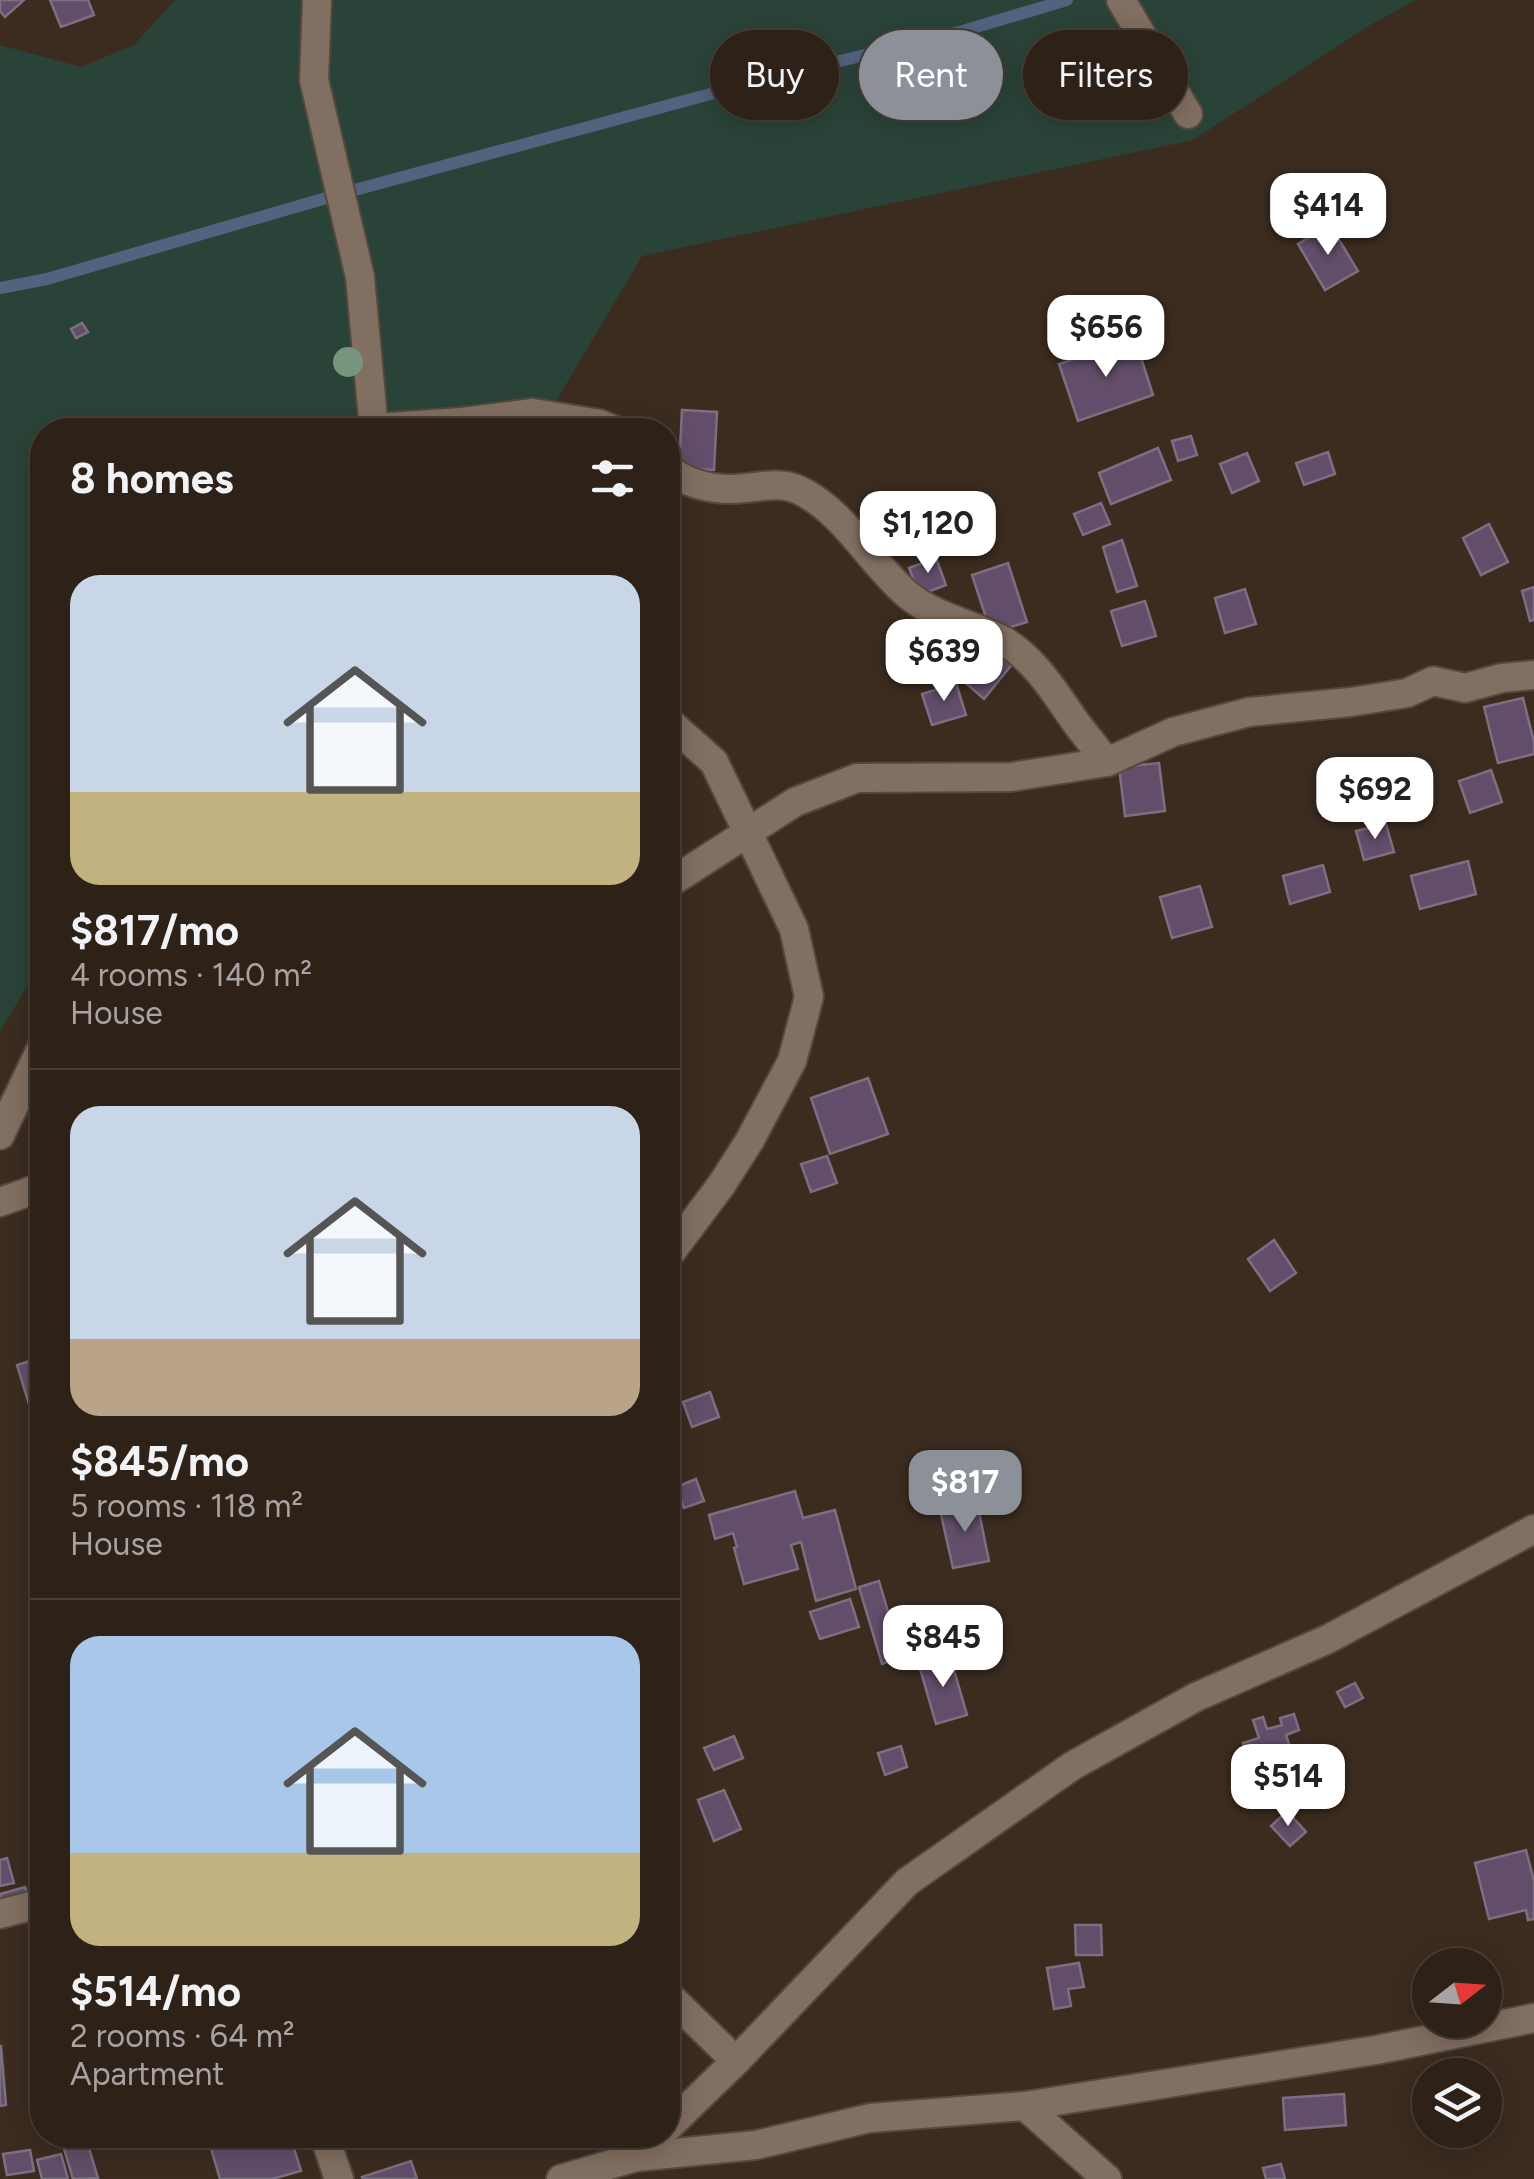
<!DOCTYPE html>
<html lang="en">
<head>
<meta charset="utf-8">
<style>
  body { margin:0; font-family:Figtree,sans-serif; background:#392e25; color:#f1f3f6; height:100vh; display:flex; flex-direction:column; font-size:38px; white-space:nowrap }
  * { box-sizing:border-box; margin:0 }
  p { font-size:32px; color:#a7a3a2 }
  .icon { flex:none; width:55px; height:55px; fill:none; stroke:currentColor; stroke-width:2; stroke-linecap:round; stroke-linejoin:round }
  .map { position:relative; flex:1; overflow:hidden }
  .side { position:absolute; left:30px; top:418px; width:650px; height:1730px; display:flex; flex-direction:column; background:#2d2118; border-radius:40px; box-shadow:0 5px 25px #0003,0 0 0 2px #483e37 }
  .side>* { flex:none }
  .banner { position:absolute; left:710px; top:30px; width:672px; height:90px; display:flex; gap:20px }
  .needle { width:65px; rotate:73deg }
  .tools { position:absolute; left:1412px; top:1948px; display:grid; gap:20px }
  .tools a { display:grid; place-items:center; width:90px; height:90px; border-radius:50%; background:#2d2118; box-shadow:0 5px 25px #0003,0 0 0 2px #483e37; font-size:50px }
  .price { position:absolute; translate:-50% -85px; padding:0 22px; border-radius:20px; background:#fff; color:#222; font-size:32px; line-height:65px; filter:drop-shadow(0 2px 5px #0008) }
  .price::after { content:''; position:absolute; left:50%; top:60px; width:30px; height:22px; margin-left:-15px; background:inherit; clip-path:polygon(0 0,100% 0,50% 100%) }
  .price.current { background:#8c9099; color:#fff }
  ul { padding:0; list-style:none }
  li { display:grid; align-content:center; gap:20px; height:530px; padding:0 40px }
  li+li { border-top:2px solid #483e37 }
  li span { display:grid; place-items:center; height:310px; border-radius:30px; color:#555 }
  li>.icon { margin-inline-start:auto }
  span .icon { width:180px; height:180px; fill:#fffc; stroke-width:1 }
  li b { font-size:42px }
  h2 { display:flex; justify-content:space-between; align-items:center; height:120px; padding:0 40px; font-size:42px }
  .tag { padding:0 35px; border-radius:45px; background:#2d2118; box-shadow:0 5px 25px #0003,0 0 0 2px #483e37; font-size:35px; line-height:90px }
  .tag.current { background:#8c9099; color:#fff }
  .map>svg:first-child { display:block }
</style>
</head>
<body>
<div class="map">
<svg width="1534" height="2179" viewBox="0 0 1534 2179">
  <rect width="100%" height="100%" fill="#3c2c20"/>
  <polygon fill="#2a4338" points="175,0 1416,0 1370,25 1193,140 642,256 539,430 42,430 42,961 0,1032 0,45 81,67 134,45"/>
  <g fill="none" stroke-linecap="round" stroke-linejoin="round">
    <polyline stroke="#526380" stroke-width="12" points="0,288 47,279 340,194 773,77 949,35 1067,0"/>
  </g>
  <g fill="#624e6a" stroke="#7c6f81" stroke-width="2.5">
    <polygon points="0,0 24,0 5,17 0,11"/>
    <polygon points="50,0 88,0 94,15 61,27"/>
    <polygon points="1330,225 1358,271 1325,290 1298,244"/>
    <polygon points="82,323 88,332 76,338 71,329"/>
    <polygon points="1135,339 1153,395 1078,421 1059,364"/>
    <polygon points="682,410 717,412 714,470 679,469"/>
    <polygon points="1191,436 1197,455 1178,461 1172,441"/>
    <polygon points="1158,448 1171,480 1111,504 1099,473"/>
    <polygon points="1328,452 1335,474 1304,485 1296,463"/>
    <polygon points="1247,453 1259,481 1232,493 1220,464"/>
    <polygon points="1101,503 1110,524 1083,535 1074,514"/>
    <polygon points="1489,524 1508,562 1481,575 1463,538"/>
    <polygon points="1122,540 1137,586 1117,592 1103,547"/>
    <polygon points="936,558 946,585 920,595 909,568"/>
    <polygon points="1008,563 1027,622 991,633 972,575"/>
    <polygon points="1534,587 1534,620 1530,621 1522,591"/>
    <polygon points="1245,589 1256,624 1225,633 1215,598"/>
    <polygon points="1145,601 1156,636 1122,646 1111,611"/>
    <polygon points="988,642 1014,662 984,699 959,677"/>
    <polygon points="956,683 966,715 932,725 922,694"/>
    <polygon points="1523,698 1534,742 1534,754 1498,763 1484,707"/>
    <polygon points="1159,763 1165,811 1125,816 1119,767"/>
    <polygon points="1491,770 1502,802 1470,813 1459,781"/>
    <polygon points="1386,824 1394,852 1364,860 1356,831"/>
    <polygon points="1468,861 1476,894 1420,909 1411,876"/>
    <polygon points="1323,865 1330,892 1290,904 1283,876"/>
    <polygon points="1200,886 1212,927 1172,938 1160,897"/>
    <polygon points="868,1078 888,1134 830,1154 811,1098"/>
    <polygon points="827,1156 837,1183 811,1192 801,1164"/>
    <polygon points="1274,1240 1296,1273 1270,1291 1248,1259"/>
    <polygon points="42,1357 42,1436 39,1437 17,1365"/>
    <polygon points="710,1392 719,1417 692,1427 683,1402"/>
    <polygon points="696,1479 704,1501 684,1508 676,1487"/>
    <polygon points="795,1491 803,1518 835,1510 856,1589 816,1601 801,1542 791,1545 798,1569 744,1584 734,1548 737,1547 733,1533 715,1539 709,1515"/>
    <polygon points="977,1502 989,1561 953,1568 940,1510"/>
    <polygon points="879,1581 892,1625 901,1621 912,1654 882,1664 859,1587"/>
    <polygon points="850,1599 859,1627 820,1639 810,1612"/>
    <polygon points="950,1656 967,1715 936,1724 919,1665"/>
    <polygon points="1355,1683 1363,1698 1345,1707 1337,1692"/>
    <polygon points="1294,1714 1299,1730 1286,1735 1291,1750 1307,1745 1313,1761 1261,1778 1258,1768 1252,1769 1243,1743 1259,1738 1253,1720 1263,1717 1267,1729 1282,1725 1280,1718"/>
    <polygon points="734,1736 743,1758 714,1770 704,1748"/>
    <polygon points="901,1746 907,1767 885,1775 878,1753"/>
    <polygon points="724,1790 741,1829 714,1841 698,1800"/>
    <polygon points="1287,1811 1306,1832 1290,1846 1271,1826"/>
    <polygon points="1526,1850 1534,1881 1534,1919 1528,1920 1526,1910 1489,1919 1475,1863"/>
    <polygon points="7,1858 14,1883 0,1886 0,1860"/>
    <polygon points="25,1887 30,1902 0,1911 0,1894"/>
    <polygon points="1075,1925 1101,1925 1102,1955 1076,1955"/>
    <polygon points="1079,1963 1084,1987 1068,1989 1071,2006 1054,2009 1047,1968"/>
    <polygon points="1,2046 6,2105 0,2106 0,2046"/>
    <polygon points="1344,2094 1346,2125 1285,2130 1283,2098"/>
    <polygon points="60,2135 85,2135 98,2178 73,2179"/>
    <polygon points="134,2135 174,2135 175,2139 138,2148"/>
    <polygon points="207,2135 290,2135 301,2171 272,2179 220,2179"/>
    <polygon points="30,2150 34,2171 7,2175 3,2154"/>
    <polygon points="61,2154 68,2179 42,2179 37,2160"/>
    <polygon points="411,2161 417,2179 363,2179 362,2177"/>
    <polygon points="1281,2164 1285,2179 1266,2179 1263,2168"/>
  </g>
  <g fill="none" stroke-linecap="round" stroke-linejoin="round">
    <defs>
      <g id="minor">
        <polyline points="317,0 314,80 360,277 374,430"/>
        <polyline points="1121,0 1188,114"/>
        <polyline points="374,428 462,422 533,413 600,424 614,430"/>
        <path d="M668,468C684,483 709,489 731,489C754,489 777,480 799,490C845,512 870,563 908,595C936,618 973,624 1004,641C1035,660 1054,691 1074,720C1085,735 1096,748 1107,762"/>
        <polyline points="668,721 714,762 794,929 809,997 792,1061 750,1140 722,1184 668,1256"/>
        <polyline points="668,884 795,802 857,778 1011,777 1107,762 1173,732 1249,712 1351,702 1407,693 1433,681 1465,688 1502,678 1534,675"/>
        <polyline points="0,1135 42,1047"/>
        <polyline points="0,1202 42,1187"/>
        <polyline points="0,1914 42,1903"/>
        <polyline points="668,1995 736,2061"/>
        <polyline points="1025,2106 1107,2179"/>
        <polyline points="668,2127 736,2061 907,1882 1072,1766 1196,1697 1328,1639 1534,1529"/>
        <polyline points="324,2135 339,2179"/>
        <polyline points="636,2157 756,2145 870,2118 1025,2106 1376,2050 1534,2018"/>
        <polyline points="561,2179 636,2157 647,2146"/>
      </g>
    </defs>
    <use href="#minor" stroke="#56483e" stroke-width="32"/>
    <use href="#minor" stroke="#816f61" stroke-width="28"/>
  </g>
  <circle fill="#77957e" cx="348" cy="362" r="15"/>
</svg>
<div class="tools">
<a><svg class="needle" viewBox="-14 -14 28 28"><path d="M0-13l5 13h-10z" fill="#e53935"/><path d="M0 13l5-13h-10z" fill="#a7a3a2"/></svg></a>
<a><svg class="icon" aria-label="layers" viewBox="0 0 24 24"><path d="M12 4l9 5-9 5-9-5zM3 14l9 5 9-5"/></svg></a>
</div>
<b class="price" style="left:1328px;top:258px">$414</b>
<b class="price" style="left:1106px;top:380px">$656</b>
<b class="price" style="left:928px;top:576px">$1,120</b>
<b class="price" style="left:944px;top:704px">$639</b>
<b class="price" style="left:1375px;top:842px">$692</b>
<b class="price current" style="left:965px;top:1535px">$817</b>
<b class="price" style="left:943px;top:1690px">$845</b>
<b class="price" style="left:1288px;top:1829px">$514</b>
<div class="banner">
<a class="tag">Buy</a>
<a class="tag current">Rent</a>
<a class="tag">Filters</a>
</div>
<section class="side">
<h2>8 homes<svg class="icon" aria-label="filters" viewBox="0 0 24 24"><path d="M4 7h16M4 17h16"/><circle cx="9" cy="7" r="2"/><circle cx="15" cy="17" r="2"/></svg></h2>
<ul>
<li><span style="background:linear-gradient(#c9d6e8 70%,#c2b280 0)"><svg class="icon" aria-label="home" viewBox="0 0 24 24"><path d="M3 11l9-7 9 7M6 9v11h12V9"/></svg></span><div><b>$817/mo</b><p>4 rooms · 140 m²</p><p>House</p></div></li>
<li><span style="background:linear-gradient(#c9d6e8 75%,#b9a48a 0)"><svg class="icon" aria-label="home" viewBox="0 0 24 24"><path d="M3 11l9-7 9 7M6 9v11h12V9"/></svg></span><div><b>$845/mo</b><p>5 rooms · 118 m²</p><p>House</p></div></li>
<li><span style="background:linear-gradient(#a9c7e8 70%,#c2b280 0)"><svg class="icon" aria-label="home" viewBox="0 0 24 24"><path d="M3 11l9-7 9 7M6 9v11h12V9"/></svg></span><div><b>$514/mo</b><p>2 rooms · 64 m²</p><p>Apartment</p></div></li>
</ul>
</section>
</div>
</body>
</html>
